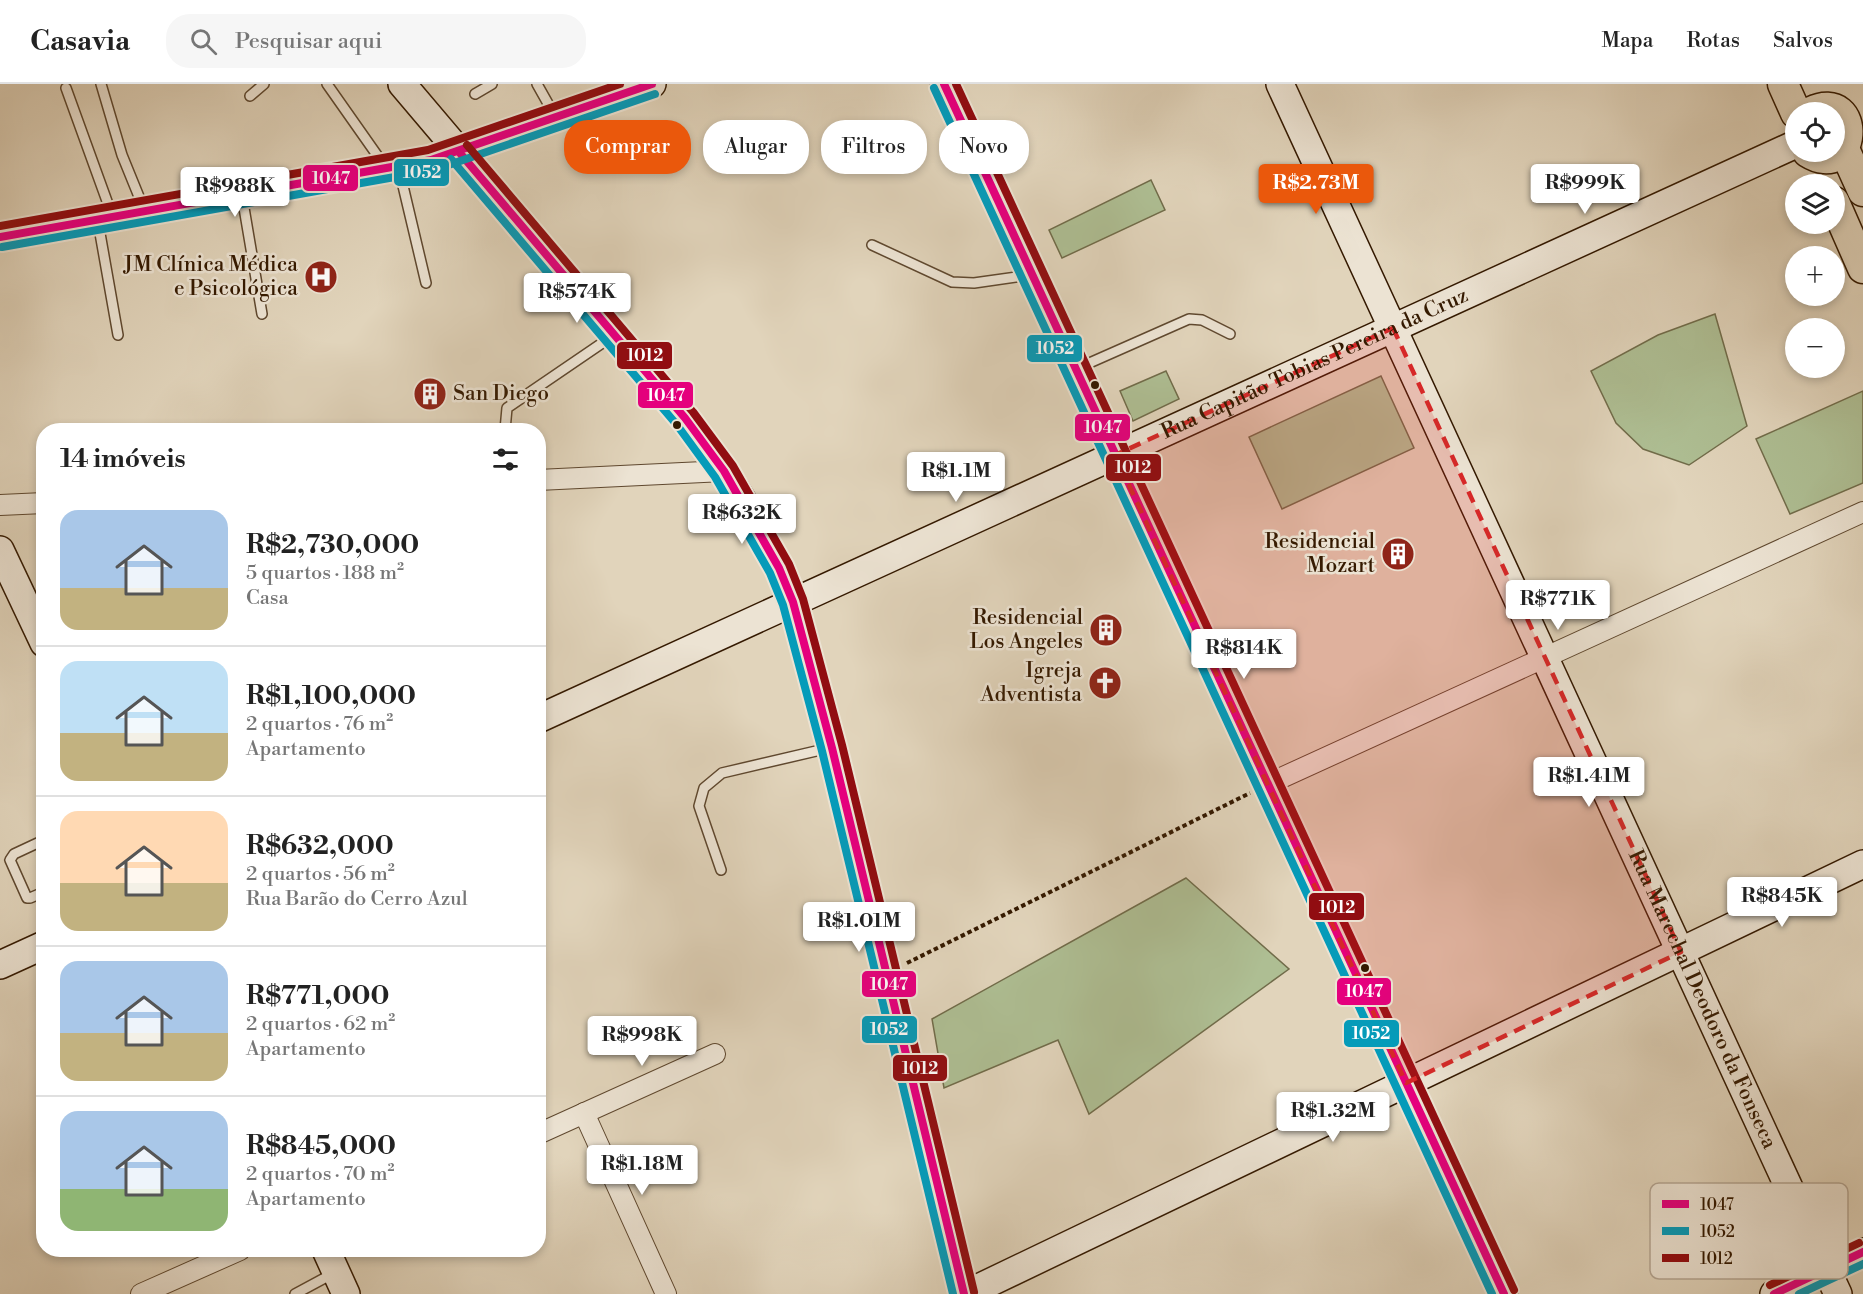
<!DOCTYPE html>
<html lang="pt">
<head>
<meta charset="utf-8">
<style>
  body { margin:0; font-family:"Libre Bodoni",serif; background:#f6f6f6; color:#222; height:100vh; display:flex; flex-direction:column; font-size:22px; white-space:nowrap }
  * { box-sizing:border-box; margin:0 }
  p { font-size:20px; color:#767676 }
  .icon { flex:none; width:33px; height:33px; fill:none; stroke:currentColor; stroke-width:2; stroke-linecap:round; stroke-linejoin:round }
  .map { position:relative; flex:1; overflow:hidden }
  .side { position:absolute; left:36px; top:339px; width:510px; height:834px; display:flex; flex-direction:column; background:#fff; border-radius:24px; box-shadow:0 3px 9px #0003 }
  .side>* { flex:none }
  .hud { position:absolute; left:564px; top:36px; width:570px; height:54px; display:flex; gap:12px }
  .fabs { position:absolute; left:1785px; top:18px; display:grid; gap:12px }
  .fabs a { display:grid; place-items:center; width:60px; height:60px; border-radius:50%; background:#fff; box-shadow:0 3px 9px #0003; font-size:30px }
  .price { position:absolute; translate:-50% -51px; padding:0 14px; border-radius:6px; background:#fff; color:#222; font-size:20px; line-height:39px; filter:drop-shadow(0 2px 3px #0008) }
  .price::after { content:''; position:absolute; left:50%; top:36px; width:18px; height:14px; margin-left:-9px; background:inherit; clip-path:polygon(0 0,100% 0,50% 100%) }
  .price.on { background:#ea580c; color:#fff }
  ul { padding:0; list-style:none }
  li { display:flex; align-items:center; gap:18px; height:150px; padding:0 24px }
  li+li { border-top:2px solid #e0e0e0 }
  li span { display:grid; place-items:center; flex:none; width:168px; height:120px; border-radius:18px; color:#555 }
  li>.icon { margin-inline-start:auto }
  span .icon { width:72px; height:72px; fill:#fffc; stroke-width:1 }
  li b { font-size:26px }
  h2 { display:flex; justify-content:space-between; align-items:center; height:72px; padding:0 24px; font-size:26px }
  .pill { padding:0 21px; border-radius:24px; background:#fff; box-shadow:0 3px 9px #0003; font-size:21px; line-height:54px }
  .pill.on { background:#ea580c; color:#fff }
  header { display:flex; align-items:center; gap:36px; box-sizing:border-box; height:84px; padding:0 30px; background:#fff; border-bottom:2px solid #e0e0e0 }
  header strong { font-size:28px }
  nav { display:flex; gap:33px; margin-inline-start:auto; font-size:21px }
  .search { width:420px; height:54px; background:#f6f6f6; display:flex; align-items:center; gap:15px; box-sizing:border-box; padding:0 21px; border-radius:24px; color:#767676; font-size:22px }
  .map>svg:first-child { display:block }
</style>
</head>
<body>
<header>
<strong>Casavia</strong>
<div class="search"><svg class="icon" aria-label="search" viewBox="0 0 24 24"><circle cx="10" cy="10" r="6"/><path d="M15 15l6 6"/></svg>Pesquisar aqui</div>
<nav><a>Mapa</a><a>Rotas</a><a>Salvos</a></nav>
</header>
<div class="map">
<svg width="1863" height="1210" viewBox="0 0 1863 1210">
  <rect width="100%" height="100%" fill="#e1d4bb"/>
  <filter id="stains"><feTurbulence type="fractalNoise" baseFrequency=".00333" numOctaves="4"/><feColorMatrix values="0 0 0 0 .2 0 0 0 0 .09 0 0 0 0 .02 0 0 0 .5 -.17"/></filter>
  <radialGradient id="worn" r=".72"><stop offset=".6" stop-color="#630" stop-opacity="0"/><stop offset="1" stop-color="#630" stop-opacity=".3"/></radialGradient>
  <g fill="#aebe93" stroke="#716c4a" stroke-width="1.5">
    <polygon points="1151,96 1165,126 1062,174 1049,146"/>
    <polygon points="1715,230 1747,342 1689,381 1643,365 1616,339 1591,287 1658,251"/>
    <polygon points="1166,287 1179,315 1133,337 1120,307"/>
    <polygon points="1381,292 1414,364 1282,425 1249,353"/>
    <polygon points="1863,307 1863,399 1790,430 1756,355"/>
    <polygon points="1186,794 1289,885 1089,1030 1058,956 944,1004 932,935"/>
  </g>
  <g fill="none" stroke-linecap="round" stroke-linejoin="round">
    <defs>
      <g id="lane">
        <polyline points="101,0 122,71 144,125"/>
        <polyline points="327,0 384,81"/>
        <polyline points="537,0 555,32"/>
        <polyline points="66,4 112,131"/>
        <polyline points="475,10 492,0"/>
        <polyline points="250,12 264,0"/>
        <polyline points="399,85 426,199"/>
        <polyline points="242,112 262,230"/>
        <polyline points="98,138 118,251"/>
        <polyline points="872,161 952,198 974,199 1030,191"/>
        <polyline points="1078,284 1189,235 1202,236 1230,250"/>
        <polyline points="505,346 507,324 614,251"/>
        <polyline points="44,756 14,770 10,776 27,814 30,814 44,808"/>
        <polyline points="721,786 699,722 704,704 722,689 829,664"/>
        <polyline points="295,1210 334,1189"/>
      </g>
      <g id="street">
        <polyline points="538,396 724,387"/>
        <polyline points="0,421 44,419"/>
        <polyline points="1268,700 1863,428"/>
        <polyline points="584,1029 666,1210"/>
        <polyline points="538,1050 715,970"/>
        <polyline points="141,1210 240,1166"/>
      </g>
      <g id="secondary">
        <polyline points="402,0 685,334 724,387 742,416 779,484 793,518 832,664 964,1210"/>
        <polyline points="944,0 1504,1210"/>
        <path id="s1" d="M1280,0L1838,1210"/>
        <polyline points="0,153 431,76 652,0"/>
        <polyline points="0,466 44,559"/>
        <path id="s2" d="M538,635L1796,60"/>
        <polyline points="0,881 44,861"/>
        <polyline points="326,1166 346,1210"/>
        <polyline points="966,1210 1863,780"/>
        <polyline points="1774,1210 1863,1168"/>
      </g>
      <g id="primary">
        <polyline points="1783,0 1796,29"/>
        <polyline points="1844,65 1863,107"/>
        <path d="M1808,68C1857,99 1863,3 1811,28"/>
        <polyline points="1834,118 1863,184"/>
      </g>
    </defs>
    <use href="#lane" stroke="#5f482f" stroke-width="12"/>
    <use href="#street" stroke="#5f482f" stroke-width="22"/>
    <use href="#secondary" stroke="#341900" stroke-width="30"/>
    <use href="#primary" stroke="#341900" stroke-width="33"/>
    <polyline stroke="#341900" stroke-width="4" stroke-dasharray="4.5 3" stroke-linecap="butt" points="907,879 1250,709"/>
    <use href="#lane" stroke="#ece3d3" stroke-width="9"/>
    <use href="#street" stroke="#ece3d3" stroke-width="20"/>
    <use href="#secondary" stroke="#ece3d3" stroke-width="27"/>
    <use href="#primary" stroke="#e1d4bb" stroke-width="30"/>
    <defs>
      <g id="bus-1">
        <polyline points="944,0 1504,1210"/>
        <polyline points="459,68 685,334 724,387 779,484 793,518 832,664 964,1210"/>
        <polyline points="0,153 431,76 652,0"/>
        <polyline points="1774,1210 1863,1168"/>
      </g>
      <g id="bus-2">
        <polyline points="934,4 1492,1210"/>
        <polyline points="451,75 677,341 715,393 770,489 783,521 822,667 953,1210"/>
        <polyline points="2,163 434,86 655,10"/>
        <polyline points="1799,1210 1863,1180"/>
      </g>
      <g id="bus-3">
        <polyline points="956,0 1514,1206"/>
        <polyline points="467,61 693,328 733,382 789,480 803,515 842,661 974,1208"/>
        <polyline points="0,142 428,66 620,0"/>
        <polyline points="1770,1201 1859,1159"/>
      </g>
    </defs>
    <use href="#bus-1" stroke="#ece3d3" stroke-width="12"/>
    <use href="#bus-2" stroke="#ece3d3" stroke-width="12"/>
    <use href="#bus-3" stroke="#ece3d3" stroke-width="12"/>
    <use href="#bus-1" stroke="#e5007d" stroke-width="8"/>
    <use href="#bus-2" stroke="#059bb9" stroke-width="8"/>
    <use href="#bus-3" stroke="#910d11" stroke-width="8"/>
  </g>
  <path fill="#d62828" fill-opacity="0.2" stroke="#d62828" stroke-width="4.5" stroke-dasharray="12 8" stroke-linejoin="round" d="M1393,244L1681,868L1406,999L1115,371Z"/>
  <defs>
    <symbol id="hospital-disc" viewBox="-11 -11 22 22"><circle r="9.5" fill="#8f2418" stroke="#ece3d3"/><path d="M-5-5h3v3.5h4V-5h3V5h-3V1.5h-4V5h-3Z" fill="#fff"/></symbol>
    <symbol id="building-disc" viewBox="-11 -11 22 22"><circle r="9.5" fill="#8f2418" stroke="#ece3d3"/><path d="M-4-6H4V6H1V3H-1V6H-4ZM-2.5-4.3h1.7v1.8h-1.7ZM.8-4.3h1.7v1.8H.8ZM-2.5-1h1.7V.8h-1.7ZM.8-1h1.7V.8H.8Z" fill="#fff"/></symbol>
    <symbol id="church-disc" viewBox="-11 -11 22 22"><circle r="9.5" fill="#8f2418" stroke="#ece3d3"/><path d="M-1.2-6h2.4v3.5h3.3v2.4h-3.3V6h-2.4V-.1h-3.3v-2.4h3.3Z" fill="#fff"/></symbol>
  </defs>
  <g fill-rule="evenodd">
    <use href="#hospital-disc" x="302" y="174" width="38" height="38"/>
    <use href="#building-disc" x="411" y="291" width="38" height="38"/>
    <use href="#building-disc" x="1379" y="451" width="38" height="38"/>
    <use href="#building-disc" x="1087" y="527" width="38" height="38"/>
    <use href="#church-disc" x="1086" y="580" width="38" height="38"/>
  </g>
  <g fill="#341900" stroke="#ece3d3" stroke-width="2">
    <circle cx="1095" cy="301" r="5"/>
    <circle cx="677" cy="341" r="5"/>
    <circle cx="1365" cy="884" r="5"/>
  </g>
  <g text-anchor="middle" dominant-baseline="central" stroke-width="5" stroke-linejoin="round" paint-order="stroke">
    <g font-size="21" fill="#341900" stroke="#ece3d3" text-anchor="end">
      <text x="298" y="181">JM Clínica Médica<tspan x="298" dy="24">e Psicológica</tspan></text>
      <text x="453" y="310" text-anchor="start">San Diego</text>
      <text x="1375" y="458">Residencial<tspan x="1375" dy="24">Mozart</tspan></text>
      <text x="1083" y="534">Residencial<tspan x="1083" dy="24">Los Angeles</tspan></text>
      <text x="1082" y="587">Igreja<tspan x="1082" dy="24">Adventista</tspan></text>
    </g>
    <g font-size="21" fill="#341900" stroke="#ece3d3">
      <text stroke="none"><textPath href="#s2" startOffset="854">Rua Capitão Tobias Pereira da Cruz</textPath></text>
      <text stroke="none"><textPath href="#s1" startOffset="1008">Rua Marechal Deodoro da Fonseca</textPath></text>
    </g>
  </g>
  <rect x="1650" y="1099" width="198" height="96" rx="9" fill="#ece3d3" stroke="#b5a694" stroke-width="1.5"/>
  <rect x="1662" y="1116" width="27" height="8" fill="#e5007d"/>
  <rect x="1662" y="1143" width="27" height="8" fill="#059bb9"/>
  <rect x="1662" y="1170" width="27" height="8" fill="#910d11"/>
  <g font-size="16" fill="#341900">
    <text x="1700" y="1126">1047</text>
    <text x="1700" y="1153">1052</text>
    <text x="1700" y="1180">1012</text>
  </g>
  <g stroke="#ece3d3" stroke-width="2">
    <rect x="393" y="74" width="57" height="29" rx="6" fill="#059bb9"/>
    <rect x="302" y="80" width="57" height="28" rx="6" fill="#e5007d"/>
    <rect x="1026" y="250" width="57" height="29" rx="6" fill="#059bb9"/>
    <rect x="616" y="257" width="57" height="29" rx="6" fill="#910d11"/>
    <rect x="637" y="297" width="57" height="28" rx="6" fill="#e5007d"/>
    <rect x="1074" y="329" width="57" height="29" rx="6" fill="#e5007d"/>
    <rect x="1105" y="369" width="57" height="29" rx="6" fill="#910d11"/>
    <rect x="1308" y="808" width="57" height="29" rx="6" fill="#910d11"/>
    <rect x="861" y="886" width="56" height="28" rx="6" fill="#e5007d"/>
    <rect x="1336" y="893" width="56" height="29" rx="6" fill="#e5007d"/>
    <rect x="861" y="931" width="57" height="29" rx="6" fill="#059bb9"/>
    <rect x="1343" y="935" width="57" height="29" rx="6" fill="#059bb9"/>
    <rect x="892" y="970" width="56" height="28" rx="6" fill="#910d11"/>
  </g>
  <g font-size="16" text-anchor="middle" font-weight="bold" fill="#fff">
    <text x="422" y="94">1052</text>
    <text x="331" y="100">1047</text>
    <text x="1055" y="270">1052</text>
    <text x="645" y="277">1012</text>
    <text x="666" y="317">1047</text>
    <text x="1103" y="349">1047</text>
    <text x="1133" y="389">1012</text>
    <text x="1337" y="829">1012</text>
    <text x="889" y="906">1047</text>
    <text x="1364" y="913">1047</text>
    <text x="889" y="951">1052</text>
    <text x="1371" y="955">1052</text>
    <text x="920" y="990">1012</text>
  </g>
  <rect width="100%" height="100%" filter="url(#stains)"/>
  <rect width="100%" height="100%" fill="url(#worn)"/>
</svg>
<div class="fabs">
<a><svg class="icon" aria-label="locate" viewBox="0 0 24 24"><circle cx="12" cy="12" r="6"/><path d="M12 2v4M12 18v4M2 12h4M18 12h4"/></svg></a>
<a><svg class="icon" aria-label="layers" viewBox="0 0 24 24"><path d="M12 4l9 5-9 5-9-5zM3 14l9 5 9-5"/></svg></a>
<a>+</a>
<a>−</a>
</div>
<b class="price on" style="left:1316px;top:131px">R$2.73M</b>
<b class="price" style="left:1585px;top:131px">R$999K</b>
<b class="price" style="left:235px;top:134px">R$988K</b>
<b class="price" style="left:577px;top:240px">R$574K</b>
<b class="price" style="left:956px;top:419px">R$1.1M</b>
<b class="price" style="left:742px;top:461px">R$632K</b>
<b class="price" style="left:1558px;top:547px">R$771K</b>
<b class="price" style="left:1244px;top:596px">R$814K</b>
<b class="price" style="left:1589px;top:724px">R$1.41M</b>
<b class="price" style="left:1782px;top:844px">R$845K</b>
<b class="price" style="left:859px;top:869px">R$1.01M</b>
<b class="price" style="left:642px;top:983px">R$998K</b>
<b class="price" style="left:1333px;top:1059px">R$1.32M</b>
<b class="price" style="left:642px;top:1112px">R$1.18M</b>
<div class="hud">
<a class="pill on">Comprar</a>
<a class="pill">Alugar</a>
<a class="pill">Filtros</a>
<a class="pill">Novo</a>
</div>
<section class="side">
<h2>14 imóveis<svg class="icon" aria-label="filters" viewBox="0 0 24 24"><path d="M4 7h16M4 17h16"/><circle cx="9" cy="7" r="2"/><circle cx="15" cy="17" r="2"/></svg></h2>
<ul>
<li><span style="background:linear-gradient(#a9c7e8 65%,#c2b280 0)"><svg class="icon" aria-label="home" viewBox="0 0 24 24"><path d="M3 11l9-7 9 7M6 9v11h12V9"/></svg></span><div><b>R$2,730,000</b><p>5 quartos · 188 m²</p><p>Casa</p></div></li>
<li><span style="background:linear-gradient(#bfe0f5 60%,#c2b280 0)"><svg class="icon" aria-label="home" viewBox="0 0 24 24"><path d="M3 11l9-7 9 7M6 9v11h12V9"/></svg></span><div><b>R$1,100,000</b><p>2 quartos · 76 m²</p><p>Apartamento</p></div></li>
<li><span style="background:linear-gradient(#ffd9b3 60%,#c2b280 0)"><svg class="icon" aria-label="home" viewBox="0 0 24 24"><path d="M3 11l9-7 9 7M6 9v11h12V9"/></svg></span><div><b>R$632,000</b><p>2 quartos · 56 m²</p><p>Rua Barão do Cerro Azul</p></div></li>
<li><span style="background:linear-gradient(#a9c7e8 60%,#c2b280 0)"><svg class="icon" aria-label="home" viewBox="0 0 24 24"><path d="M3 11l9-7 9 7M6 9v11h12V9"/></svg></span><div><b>R$771,000</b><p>2 quartos · 62 m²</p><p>Apartamento</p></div></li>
<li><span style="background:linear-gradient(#a9c7e8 65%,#8fb573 0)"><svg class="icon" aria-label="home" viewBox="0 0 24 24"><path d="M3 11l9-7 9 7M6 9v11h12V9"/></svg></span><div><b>R$845,000</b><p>2 quartos · 70 m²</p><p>Apartamento</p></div></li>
</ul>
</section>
</div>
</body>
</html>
